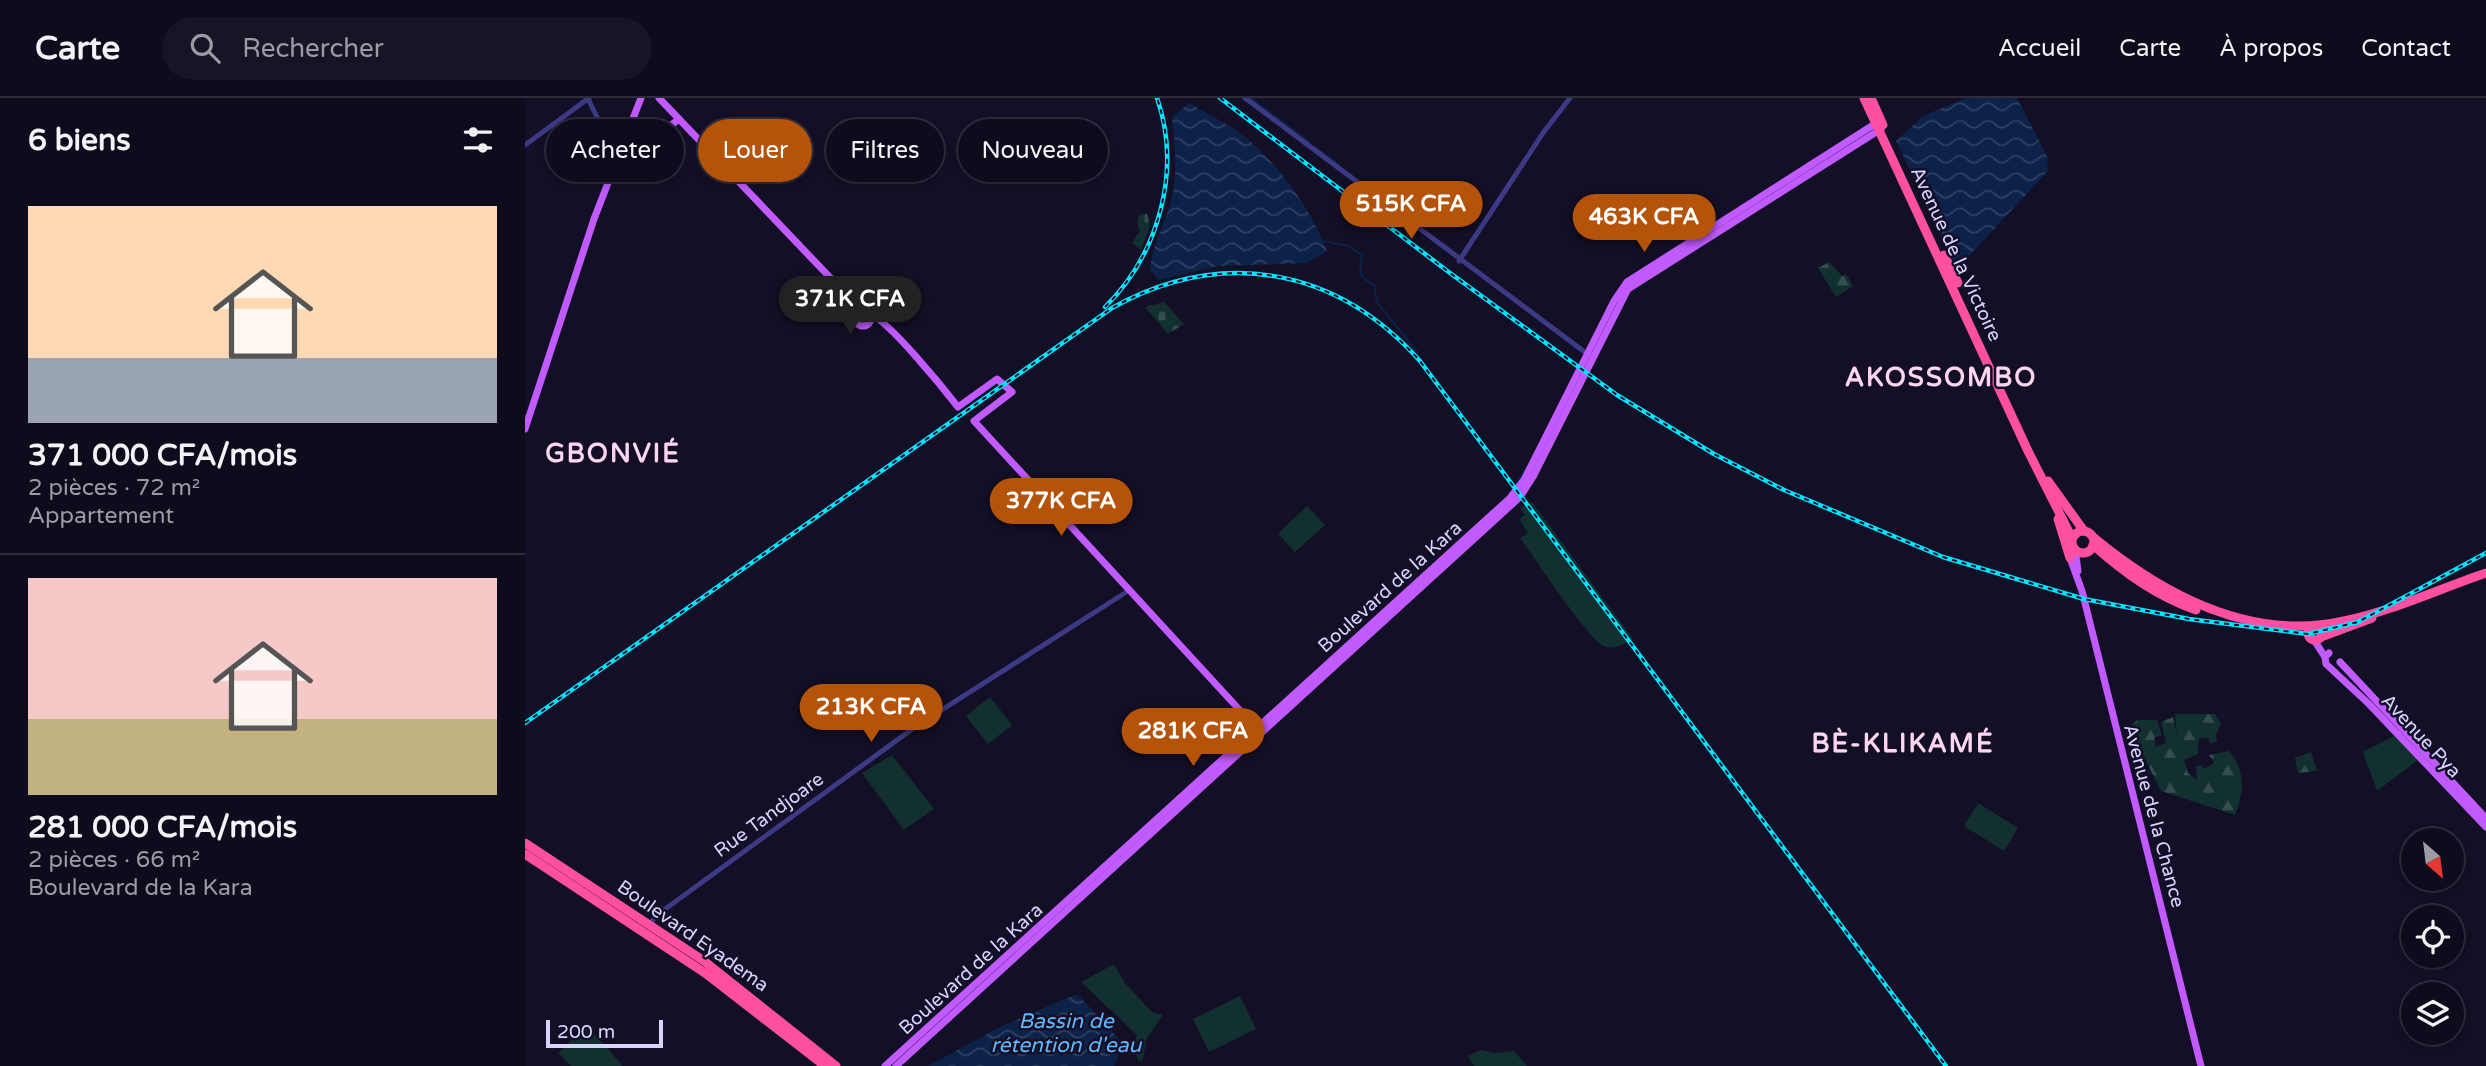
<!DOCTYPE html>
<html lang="fr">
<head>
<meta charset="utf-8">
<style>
  body { margin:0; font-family:"Varela Round",sans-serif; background:#171425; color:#f1f3f6; height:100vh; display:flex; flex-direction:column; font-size:26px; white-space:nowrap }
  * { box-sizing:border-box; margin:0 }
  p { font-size:23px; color:#9b9ba3 }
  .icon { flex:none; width:38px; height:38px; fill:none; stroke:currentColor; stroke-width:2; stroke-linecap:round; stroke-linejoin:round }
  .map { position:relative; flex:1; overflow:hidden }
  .side { display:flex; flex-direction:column; background:#0e0b1c; width:525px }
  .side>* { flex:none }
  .hud { position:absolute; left:21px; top:21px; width:665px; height:63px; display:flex; gap:14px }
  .needle { width:46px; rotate:152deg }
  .controls { position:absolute; left:1876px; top:730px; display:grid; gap:14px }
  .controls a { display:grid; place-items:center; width:63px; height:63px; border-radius:50%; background:#0e0b1c; box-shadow:0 4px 10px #0003,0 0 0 2px #2e2b3b; font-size:35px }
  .scale { position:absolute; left:21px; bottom:18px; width:117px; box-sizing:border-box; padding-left:7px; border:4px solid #d9d4ff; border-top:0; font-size:19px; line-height:24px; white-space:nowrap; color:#d9d4ff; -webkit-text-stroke:5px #130f26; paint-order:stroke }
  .price { position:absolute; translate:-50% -60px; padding:0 16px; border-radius:24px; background:#b45309; color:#fff; font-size:23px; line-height:46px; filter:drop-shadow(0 2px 4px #0008) }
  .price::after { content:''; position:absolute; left:50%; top:42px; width:21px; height:16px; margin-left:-10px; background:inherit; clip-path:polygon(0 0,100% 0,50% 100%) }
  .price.selected { background:#222; color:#fff }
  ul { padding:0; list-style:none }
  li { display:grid; align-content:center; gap:14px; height:371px; padding:0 28px }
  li+li { border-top:2px solid #2e2b3b }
  li span { display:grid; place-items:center; height:217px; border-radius:0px; color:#555 }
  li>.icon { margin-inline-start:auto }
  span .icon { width:126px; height:126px; fill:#fffc; stroke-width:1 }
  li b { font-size:30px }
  h2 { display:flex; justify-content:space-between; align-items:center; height:84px; padding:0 28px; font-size:30px }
  .tag { padding:0 24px; border-radius:32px; background:#0e0b1c; box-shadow:0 4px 10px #0003,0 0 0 2px #2e2b3b; font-size:24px; line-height:63px }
  .tag.selected { background:#b45309; color:#fff }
  header { display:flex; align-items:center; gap:42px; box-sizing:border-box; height:98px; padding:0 35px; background:#0e0b1c; border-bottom:2px solid #2e2b3b }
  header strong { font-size:33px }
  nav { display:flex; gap:38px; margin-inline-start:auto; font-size:24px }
  .search { width:490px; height:63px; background:#171425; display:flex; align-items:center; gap:18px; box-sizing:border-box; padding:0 24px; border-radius:38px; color:#9b9ba3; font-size:26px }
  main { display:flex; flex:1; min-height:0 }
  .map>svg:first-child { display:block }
</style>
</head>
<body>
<header>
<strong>Carte</strong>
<div class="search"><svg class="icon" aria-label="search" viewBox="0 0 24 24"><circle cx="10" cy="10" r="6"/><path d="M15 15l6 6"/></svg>Rechercher</div>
<nav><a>Accueil</a><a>Carte</a><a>À propos</a><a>Contact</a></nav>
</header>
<main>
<section class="side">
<h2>6 biens<svg class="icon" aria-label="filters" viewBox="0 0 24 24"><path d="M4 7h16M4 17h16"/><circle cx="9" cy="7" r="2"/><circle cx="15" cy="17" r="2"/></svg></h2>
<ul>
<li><span style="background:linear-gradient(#ffd9b3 70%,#9aa5b1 0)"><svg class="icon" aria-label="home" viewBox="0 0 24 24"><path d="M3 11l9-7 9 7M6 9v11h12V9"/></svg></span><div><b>371 000 CFA/mois</b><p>2 pièces · 72 m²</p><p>Appartement</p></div></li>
<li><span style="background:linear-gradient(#f6c9c9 65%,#c2b280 0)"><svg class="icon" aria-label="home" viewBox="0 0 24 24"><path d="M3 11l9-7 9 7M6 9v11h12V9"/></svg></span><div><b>281 000 CFA/mois</b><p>2 pièces · 66 m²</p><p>Boulevard de la Kara</p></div></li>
</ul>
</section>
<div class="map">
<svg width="1961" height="968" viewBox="0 0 1961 968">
  <defs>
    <pattern id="forest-firs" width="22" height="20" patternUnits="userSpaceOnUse" patternTransform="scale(1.75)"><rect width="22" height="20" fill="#12302f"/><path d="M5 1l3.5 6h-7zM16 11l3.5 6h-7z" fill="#344d4e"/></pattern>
    <pattern id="cemetery-stones" width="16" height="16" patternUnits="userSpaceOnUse" patternTransform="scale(1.75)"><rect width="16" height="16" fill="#12302f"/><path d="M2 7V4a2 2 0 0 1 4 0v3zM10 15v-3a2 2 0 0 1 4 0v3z" fill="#344d4e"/></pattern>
    <pattern id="water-waves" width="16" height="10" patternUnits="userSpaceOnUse" patternTransform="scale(1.75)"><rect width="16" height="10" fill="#0c2248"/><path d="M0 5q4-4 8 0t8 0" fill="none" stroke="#2f4163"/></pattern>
  </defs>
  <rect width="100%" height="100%" fill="#130f26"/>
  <g fill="#12302f">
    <path d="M1007,404L1108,541C1100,546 1090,551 1081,549C1065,545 1009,459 995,440L1003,435L994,421L1000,417L995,410Z"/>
    <polygon points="782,408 800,427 770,454 753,436"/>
    <polygon points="465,599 487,627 463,646 441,618"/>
    <polygon points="1871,637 1893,662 1852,693 1838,654"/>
    <polygon points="367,657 409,711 379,732 337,675"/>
    <polygon points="1453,705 1493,730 1479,753 1439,728"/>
    <polygon points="589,866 600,885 627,914 638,917 622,940 617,964 613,962 609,948 612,937 556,884"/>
    <polygon points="715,898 731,931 684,954 668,921"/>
    <polygon points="62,928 97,967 96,968 46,968 33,955"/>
    <polygon points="956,952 970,955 989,953 1002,968 949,968 943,958"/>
  </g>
  <g fill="url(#forest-firs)">
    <polygon points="1304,164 1317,178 1321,176 1328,188 1311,199 1293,170"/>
    <path d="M1650,616H1690L1696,626L1691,637L1692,643L1686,646L1683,640H1674L1673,656L1659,662L1663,675L1672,682L1671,669L1676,667L1679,671L1689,665L1684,657L1704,653C1721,673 1719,694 1710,717L1636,693L1604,629L1612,622H1632L1637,637L1629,640L1631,649L1641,645L1636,624L1648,619L1652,638Z"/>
    <polygon points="1786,654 1792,673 1773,675 1770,660"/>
  </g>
  <g fill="url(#cemetery-stones)">
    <polygon points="622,115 625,127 616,152 607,145 615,133 612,123 614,117"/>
    <polygon points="639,204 659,226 643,236 620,209"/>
  </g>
  <g fill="url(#water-waves)">
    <polygon points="1441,0 1492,0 1522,58 1523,73 1432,171 1371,43 1398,18"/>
    <path d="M665,5C683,17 705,26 721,40C756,69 786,111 802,153L782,165L693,168L633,182L625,171C628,147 635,135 643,113C654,82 650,51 647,19Z"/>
    <polygon points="549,897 553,897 599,946 589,968 403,968 475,929"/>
  </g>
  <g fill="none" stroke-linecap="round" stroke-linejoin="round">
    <g stroke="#0c2248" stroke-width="2">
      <polyline points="726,0 747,16"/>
      <polyline points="750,18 783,43"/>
      <polyline points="789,48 814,67"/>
      <path d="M798,143L823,148L837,157C834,180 833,175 849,188L852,204L892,254"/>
      <polyline points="992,386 1001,369"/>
    </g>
    <g stroke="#3d3a85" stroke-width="5">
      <polyline points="720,0 1065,258"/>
      <polyline points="63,1 94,63"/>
      <polyline points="0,47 64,0"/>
      <polyline points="934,163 1018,35 1045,0"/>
      <polyline points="124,827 132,817 390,629 603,493"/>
    </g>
    <g stroke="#c25bff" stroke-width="7">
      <polyline points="134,0 336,212"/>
      <polyline points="86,76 154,21"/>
      <circle cx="338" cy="220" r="8"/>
      <path d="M346,217C363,222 419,291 433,309L472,281L487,294L449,323L733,632"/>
      <polyline points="0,331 69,121 116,0"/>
      <polyline points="1548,448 1545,460 1557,493 1676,968"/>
      <polyline points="1550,451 1553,473"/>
      <polyline points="1789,542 1800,559"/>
      <polyline points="1804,555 1800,559 1801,566 1844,606 1961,729"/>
      <polyline points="1815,564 1961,720"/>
      <polyline points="360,968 985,400 999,382 1089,203 1102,184 1353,24"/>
      <polyline points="371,968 995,399 1009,377 1103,191 1356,31"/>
    </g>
    <g stroke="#ff4fa3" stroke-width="9">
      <polyline points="1339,0 1503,353 1547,440"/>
      <polyline points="1346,0 1358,27"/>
      <polyline points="1419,157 1433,185"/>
      <polyline points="1523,383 1559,433"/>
      <polyline points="1533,421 1545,460"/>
      <circle cx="1558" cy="444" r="11"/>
      <path d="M1568,439C1637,496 1726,544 1819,523C1867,513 1914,491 1961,475"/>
      <path d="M1568,447C1600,475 1631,498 1671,512"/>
      <circle cx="1790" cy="535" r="7"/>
      <polyline points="1796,539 1847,520"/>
      <polyline points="0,745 179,863 311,968"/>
      <polyline points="0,756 180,875 300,968"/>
    </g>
    <defs>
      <g id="rail">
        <polyline points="695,0 925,175 1092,297 1189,356 1259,392 1418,459 1559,501 1664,521 1783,536 1833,524 1961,455"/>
        <path d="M580,209C634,156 657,72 632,0"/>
        <path d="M0,625L587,210C697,149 811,169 895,263L1421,968"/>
      </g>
    </defs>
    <use href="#rail" stroke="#00e5ff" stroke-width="4.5"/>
    <use href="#rail" stroke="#130f26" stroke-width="2" stroke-dasharray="5" stroke-linecap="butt"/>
  </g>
  <g text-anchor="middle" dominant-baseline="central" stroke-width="5" stroke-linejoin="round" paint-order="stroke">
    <g font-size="19" fill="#d9d4ff" stroke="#130f26">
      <text transform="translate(1431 156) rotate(65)">Avenue de la Victoire</text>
      <text transform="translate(865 489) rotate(-42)">Boulevard de la Kara</text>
      <text transform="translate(1896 638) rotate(47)">Avenue Pya</text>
      <text transform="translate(244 717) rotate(-36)">Rue Tandjoare</text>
      <text transform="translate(1629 718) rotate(75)">Avenue de la Chance</text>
      <text transform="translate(168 838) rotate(35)">Boulevard Eyadema</text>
      <text transform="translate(446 871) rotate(-42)">Boulevard de la Kara</text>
    </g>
    <g font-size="21" font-style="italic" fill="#62b6ff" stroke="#130f26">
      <text x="541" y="923">Bassin de<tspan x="541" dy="24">rétention d'eau</tspan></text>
    </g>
    <g font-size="26" font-weight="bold" letter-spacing="2" fill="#ffd6f0" stroke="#130f26">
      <text x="1416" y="279">AKOSSOMBO</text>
      <text x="88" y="355">GBONVIÉ</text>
      <text x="1378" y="645">BÈ-KLIKAMÉ</text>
    </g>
  </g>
</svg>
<div class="controls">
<a><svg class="needle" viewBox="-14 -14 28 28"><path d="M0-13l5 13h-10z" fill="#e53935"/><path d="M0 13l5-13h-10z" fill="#9b9ba3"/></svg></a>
<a><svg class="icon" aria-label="locate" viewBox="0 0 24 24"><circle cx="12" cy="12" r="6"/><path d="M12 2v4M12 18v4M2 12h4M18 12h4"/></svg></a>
<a><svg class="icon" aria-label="layers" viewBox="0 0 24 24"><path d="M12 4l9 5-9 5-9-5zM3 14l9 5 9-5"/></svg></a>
</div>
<div class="scale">200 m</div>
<b class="price" style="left:886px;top:143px">515K CFA</b>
<b class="price" style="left:1119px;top:156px">463K CFA</b>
<b class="price selected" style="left:325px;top:238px">371K CFA</b>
<b class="price" style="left:536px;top:440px">377K CFA</b>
<b class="price" style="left:346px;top:646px">213K CFA</b>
<b class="price" style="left:668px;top:670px">281K CFA</b>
<div class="hud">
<a class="tag">Acheter</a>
<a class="tag selected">Louer</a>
<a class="tag">Filtres</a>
<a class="tag">Nouveau</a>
</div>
</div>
</main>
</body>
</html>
